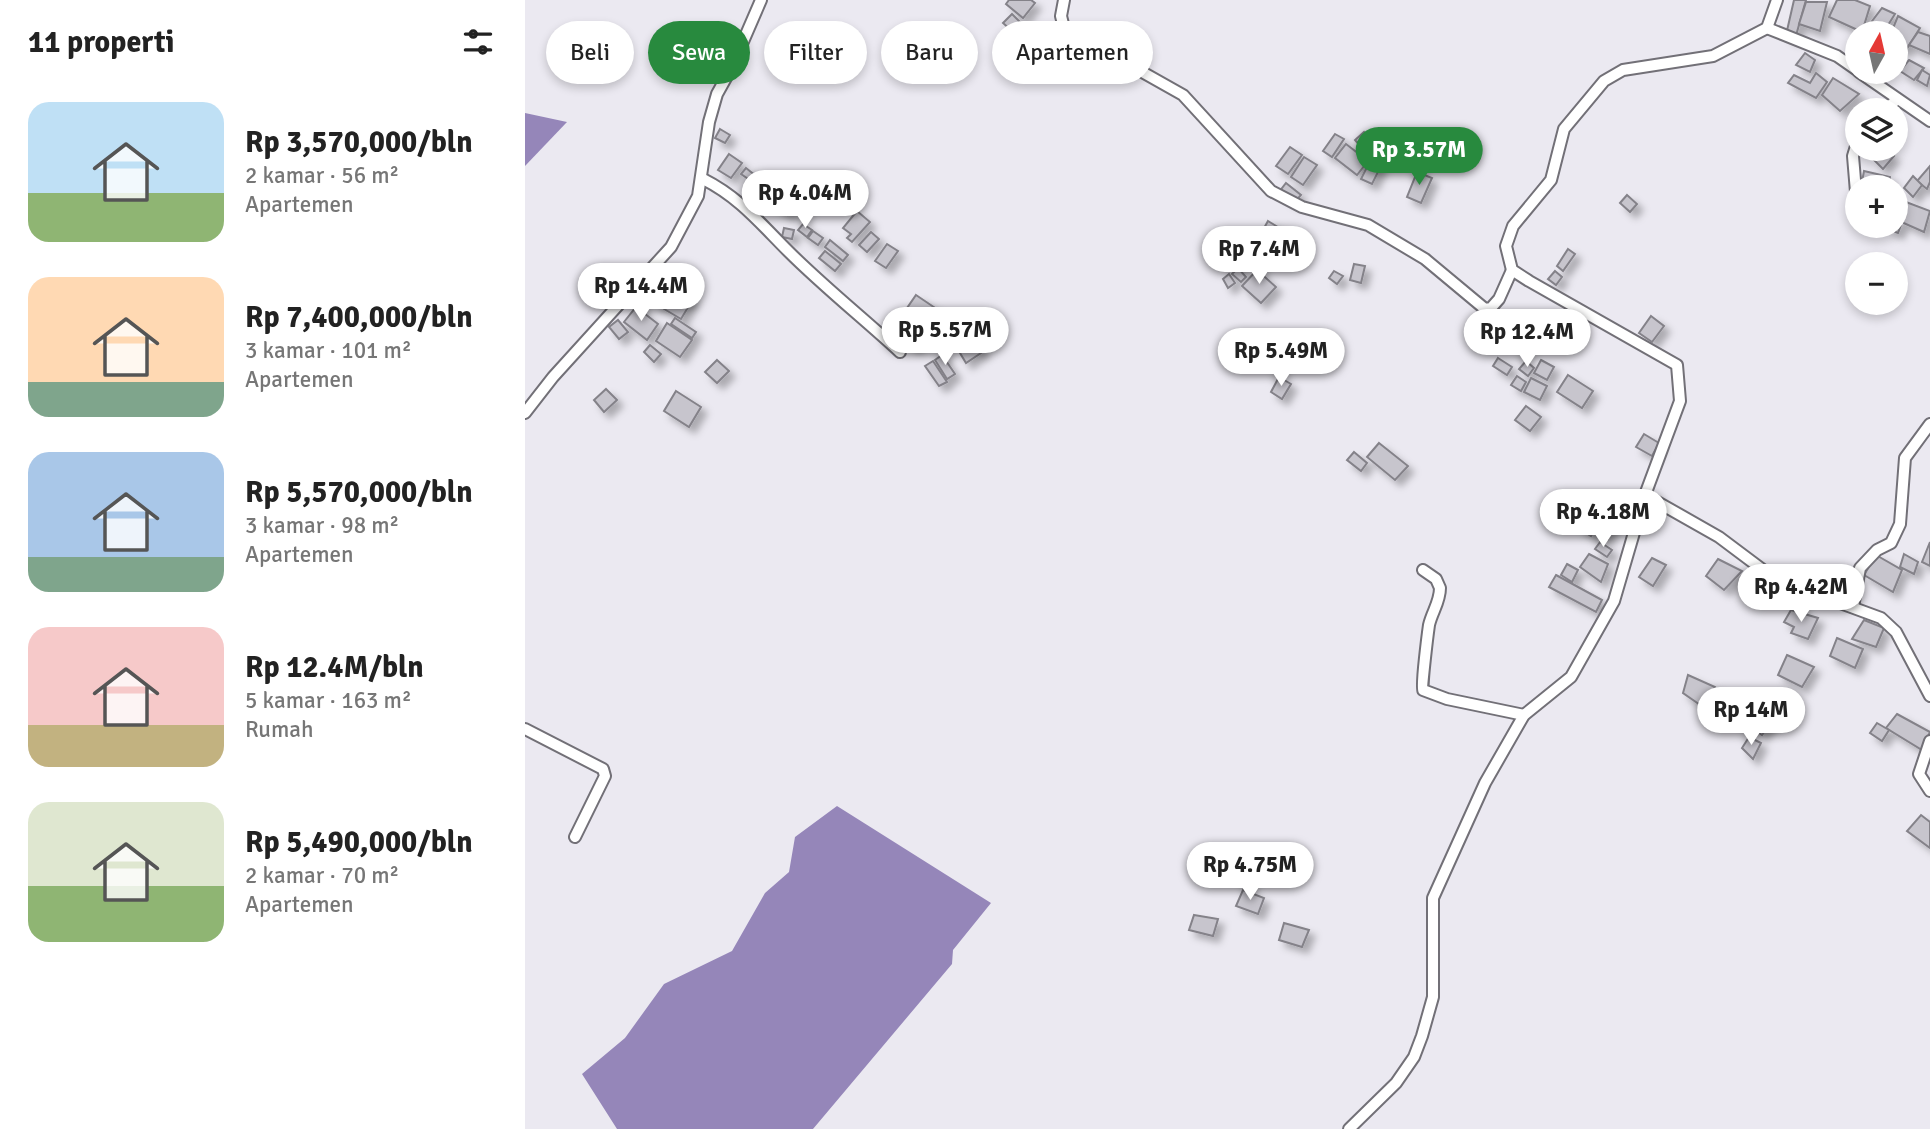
<!DOCTYPE html>
<html lang="id">
<head>
<meta charset="utf-8">
<style>
  body { margin:0; font-family:Signika,sans-serif; background:#f2f2f2; color:#222; height:100vh; display:flex; flex-direction:column; font-size:26px; white-space:nowrap }
  * { box-sizing:border-box; margin:0 }
  p { font-size:23px; color:#767676 }
  .icon { flex:none; width:38px; height:38px; fill:none; stroke:currentColor; stroke-width:2; stroke-linecap:round; stroke-linejoin:round }
  .map { position:relative; flex:1; overflow:hidden }
  .panel { display:flex; flex-direction:column; background:#fff; width:525px }
  .panel>* { flex:none }
  .banner { position:absolute; left:21px; top:21px; width:665px; height:63px; display:flex; gap:14px }
  .needle { width:46px; rotate:8deg }
  .buttons { position:absolute; left:1320px; top:21px; display:grid; gap:14px }
  .buttons a { display:grid; place-items:center; width:63px; height:63px; border-radius:50%; background:#fff; box-shadow:0 4px 10px #0003; font-size:35px }
  .price { position:absolute; translate:-50% -60px; padding:0 16px; border-radius:24px; background:#fff; color:#222; font-size:23px; line-height:46px; filter:drop-shadow(0 2px 4px #0008) }
  .price::after { content:''; position:absolute; left:50%; top:42px; width:21px; height:16px; margin-left:-10px; background:inherit; clip-path:polygon(0 0,100% 0,50% 100%) }
  .price.active { background:#288a3e; color:#fff }
  ul { padding:0; list-style:none }
  li { display:flex; align-items:center; gap:21px; height:175px; padding:0 28px }
  li span { display:grid; place-items:center; flex:none; width:196px; height:140px; border-radius:21px; color:#555 }
  li>.icon { margin-inline-start:auto }
  span .icon { width:84px; height:84px; fill:#fffc; stroke-width:1 }
  li b { font-size:30px }
  h2 { display:flex; justify-content:space-between; align-items:center; height:84px; padding:0 28px; font-size:30px }
  .pill { padding:0 24px; border-radius:32px; background:#fff; box-shadow:0 4px 10px #0003; font-size:24px; line-height:63px }
  .pill.active { background:#288a3e; color:#fff }
  main { display:flex; flex:1; min-height:0 }
  .map>svg:first-child { display:block }
</style>
</head>
<body>
<main>
<section class="panel">
<h2>11 properti<svg class="icon" aria-label="filters" viewBox="0 0 24 24"><path d="M4 7h16M4 17h16"/><circle cx="9" cy="7" r="2"/><circle cx="15" cy="17" r="2"/></svg></h2>
<ul>
<li><span style="background:linear-gradient(#bfe0f5 65%,#8fb573 0)"><svg class="icon" aria-label="home" viewBox="0 0 24 24"><path d="M3 11l9-7 9 7M6 9v11h12V9"/></svg></span><div><b>Rp 3,570,000/bln</b><p>2 kamar · 56 m²</p><p>Apartemen</p></div></li>
<li><span style="background:linear-gradient(#ffd9b3 75%,#7fa58c 0)"><svg class="icon" aria-label="home" viewBox="0 0 24 24"><path d="M3 11l9-7 9 7M6 9v11h12V9"/></svg></span><div><b>Rp 7,400,000/bln</b><p>3 kamar · 101 m²</p><p>Apartemen</p></div></li>
<li><span style="background:linear-gradient(#a9c7e8 75%,#7fa58c 0)"><svg class="icon" aria-label="home" viewBox="0 0 24 24"><path d="M3 11l9-7 9 7M6 9v11h12V9"/></svg></span><div><b>Rp 5,570,000/bln</b><p>3 kamar · 98 m²</p><p>Apartemen</p></div></li>
<li><span style="background:linear-gradient(#f6c9c9 70%,#c2b280 0)"><svg class="icon" aria-label="home" viewBox="0 0 24 24"><path d="M3 11l9-7 9 7M6 9v11h12V9"/></svg></span><div><b>Rp 12.4M/bln</b><p>5 kamar · 163 m²</p><p>Rumah</p></div></li>
<li><span style="background:linear-gradient(#dfe7d0 60%,#8fb573 0)"><svg class="icon" aria-label="home" viewBox="0 0 24 24"><path d="M3 11l9-7 9 7M6 9v11h12V9"/></svg></span><div><b>Rp 5,490,000/bln</b><p>2 kamar · 70 m²</p><p>Apartemen</p></div></li>
</ul>
</section>
<div class="map">
<svg width="1405" height="1129" viewBox="0 0 1405 1129">
  <defs>
    <filter id="shadow"><feDropShadow dx="6" dy="6" stdDeviation="3.5" flood-color="#0004"/></filter>
  </defs>
  <rect width="100%" height="100%" fill="#ebe9f1"/>
  <g fill="#9586b9">
    <polygon points="0,113 42,122 0,166"/>
    <polygon points="312,806 466,903 428,950 427,964 288,1129 92,1129 57,1074 100,1038 139,984 207,951 240,893 264,872 270,837"/>
  </g>
  <g fill="#c7c5cd" stroke="#848289" stroke-width="2" filter="url(#shadow)">
    <polygon points="484,0 506,0 510,3 498,18 481,4"/>
    <polygon points="1269,0 1281,0 1270,39 1261,35"/>
    <polygon points="1312,0 1330,0 1345,6 1337,32 1304,17"/>
    <polygon points="1281,2 1302,2 1295,31 1274,24"/>
    <polygon points="1357,8 1370,14 1358,33 1338,33"/>
    <polygon points="487,14 497,24 488,32 478,23"/>
    <polygon points="1373,16 1395,28 1381,50 1370,43 1370,33 1366,33"/>
    <polygon points="1393,32 1405,36 1405,54 1384,45"/>
    <polygon points="1280,53 1290,60 1285,72 1271,65"/>
    <polygon points="1384,60 1399,68 1389,80 1375,71"/>
    <polygon points="1397,70 1405,75 1402,86 1392,80"/>
    <polygon points="1291,73 1302,82 1291,98 1263,83 1269,75 1285,83"/>
    <polygon points="1308,78 1334,94 1315,111 1297,95"/>
    <polygon points="195,129 205,135 200,143 190,138"/>
    <polygon points="839,132 852,147 843,155 830,140"/>
    <polygon points="810,134 819,139 807,157 798,151"/>
    <polygon points="821,144 843,161 832,175 810,158"/>
    <polygon points="765,147 777,155 763,174 751,166"/>
    <polygon points="1356,149 1369,156 1358,169 1348,159"/>
    <polygon points="204,154 217,163 206,178 193,170"/>
    <polygon points="779,157 792,165 778,185 766,177"/>
    <polygon points="845,161 856,166 847,184 836,179"/>
    <polygon points="1405,166 1405,182 1402,189 1392,181"/>
    <polygon points="221,168 236,180 232,185 216,174"/>
    <polygon points="1339,171 1365,177 1364,187 1336,187"/>
    <polygon points="892,172 907,178 896,203 882,197"/>
    <polygon points="1388,176 1397,185 1388,197 1379,188"/>
    <polygon points="761,183 776,195 769,203 754,192"/>
    <polygon points="1102,195 1112,204 1105,212 1095,203"/>
    <polygon points="255,197 268,206 262,215 249,206"/>
    <polygon points="1381,202 1405,211 1399,232 1374,221"/>
    <polygon points="332,211 345,222 327,242 322,238 326,234 318,228"/>
    <polygon points="1370,219 1377,222 1373,233 1362,229 1364,226 1370,226"/>
    <polygon points="743,221 766,235 757,250 734,237"/>
    <polygon points="278,224 287,230 282,237 273,230"/>
    <polygon points="259,228 269,230 267,239 257,237"/>
    <polygon points="288,231 298,238 293,245 283,238"/>
    <polygon points="346,232 354,239 342,252 334,245"/>
    <polygon points="305,240 323,255 318,261 300,247"/>
    <polygon points="362,244 373,251 361,268 350,261"/>
    <polygon points="1043,249 1050,254 1038,271 1032,266"/>
    <polygon points="300,251 316,264 310,271 294,258"/>
    <polygon points="713,255 718,260 705,271 700,266"/>
    <polygon points="829,264 840,266 836,283 825,280"/>
    <polygon points="713,268 721,277 716,282 707,274"/>
    <polygon points="732,270 751,287 736,303 717,286"/>
    <polygon points="809,271 818,276 812,284 804,278"/>
    <polygon points="1030,271 1037,277 1031,285 1023,279"/>
    <polygon points="704,274 710,283 703,288 698,279"/>
    <polygon points="137,290 152,299 156,292 168,299 156,319 129,303"/>
    <polygon points="391,295 422,316 412,332 380,311"/>
    <polygon points="111,307 133,324 122,340 99,322"/>
    <polygon points="1126,316 1139,326 1127,342 1114,333"/>
    <polygon points="150,318 171,332 167,338 146,324"/>
    <polygon points="93,320 103,332 94,339 84,327"/>
    <polygon points="142,323 167,340 155,357 131,341"/>
    <polygon points="385,326 398,340 388,348 376,335"/>
    <polygon points="452,342 459,351 441,363 435,353"/>
    <polygon points="125,345 136,354 129,362 119,352"/>
    <polygon points="417,355 430,374 422,379 410,360"/>
    <polygon points="973,358 987,367 982,375 968,366"/>
    <polygon points="192,360 204,371 192,383 180,372"/>
    <polygon points="1016,360 1029,367 1022,380 1009,373"/>
    <polygon points="408,361 422,382 414,386 400,366"/>
    <polygon points="1001,361 1009,368 1003,376 994,369"/>
    <polygon points="1043,375 1068,391 1057,408 1032,392"/>
    <polygon points="992,376 1001,382 996,391 986,385"/>
    <polygon points="754,377 766,384 757,399 746,392"/>
    <polygon points="1006,378 1022,386 1015,400 999,392"/>
    <polygon points="81,389 92,400 79,412 69,400"/>
    <polygon points="151,391 176,407 164,427 139,411"/>
    <polygon points="1001,406 1016,417 1005,431 990,420"/>
    <polygon points="1119,434 1134,443 1127,456 1111,447"/>
    <polygon points="854,443 883,466 870,480 842,457"/>
    <polygon points="829,452 842,463 836,471 822,460"/>
    <polygon points="1067,510 1090,521 1083,539 1069,531 1066,536 1053,528"/>
    <polygon points="1075,542 1087,550 1082,557 1070,549"/>
    <polygon points="1405,542 1405,566 1397,562"/>
    <polygon points="1064,554 1083,564 1076,582 1055,567"/>
    <polygon points="1379,554 1393,562 1389,574 1375,567"/>
    <polygon points="1351,555 1377,570 1368,592 1339,575"/>
    <polygon points="1127,558 1141,565 1128,586 1114,577"/>
    <polygon points="1193,559 1217,571 1199,590 1181,576"/>
    <polygon points="1042,564 1053,570 1047,582 1036,575"/>
    <polygon points="1031,575 1077,600 1071,612 1024,587"/>
    <polygon points="1266,610 1293,618 1283,639 1266,633 1269,627 1259,622"/>
    <polygon points="1339,620 1359,628 1351,647 1327,639"/>
    <polygon points="1312,638 1338,649 1330,668 1305,656"/>
    <polygon points="1262,655 1289,667 1277,687 1253,675"/>
    <polygon points="1163,675 1190,687 1181,709 1158,693"/>
    <polygon points="1218,696 1250,717 1237,735 1204,711"/>
    <polygon points="1372,714 1405,732 1397,750 1361,728"/>
    <polygon points="1352,723 1364,730 1357,741 1345,733"/>
    <polygon points="1224,737 1236,743 1228,759 1217,748"/>
    <polygon points="1396,815 1405,822 1405,848 1382,831"/>
    <polygon points="718,890 739,898 733,914 711,906"/>
    <polygon points="669,915 693,919 688,936 664,930"/>
    <polygon points="759,923 784,930 777,947 754,940"/>
  </g>
  <g fill="none" stroke-linecap="round" stroke-linejoin="round">
    <defs>
      <g id="street">
        <polyline points="539,0 536,16 539,28 658,95 746,191 777,207 843,225 900,259 960,309 966,308 974,299 987,270"/>
        <polyline points="1242,28 1312,56 1332,70"/>
        <polyline points="1334,72 1405,121"/>
        <polyline points="1361,110 1372,99"/>
        <path d="M178,179C214,197 235,223 263,251C298,286 338,318 375,352"/>
        <polyline points="1331,192 1328,156 1332,143"/>
        <polyline points="0,413 28,377 146,247 173,196 184,122 192,94 207,67 236,0"/>
        <polyline points="1120,495 1194,537 1250,579 1356,618 1371,632 1405,696"/>
        <path d="M898,570L911,579L915,588C915,602 907,612 904,625C903,632 896,687 898,690L922,699L999,715"/>
        <polyline points="1328,607 1335,568 1352,550 1366,543 1375,524 1380,458 1405,424"/>
        <polyline points="0,729 78,769 80,776 50,837"/>
        <polyline points="1405,741 1394,774 1405,791"/>
        <polyline points="824,1129 871,1083 889,1057 897,1036 908,997 908,898 960,783 999,715 1046,677 1089,601 1120,495 1155,401 1152,365 1004,281 987,270 981,246 988,226 1026,180 1039,129 1079,81 1098,70 1188,56 1242,28 1252,0"/>
      </g>
    </defs>
    <use href="#street" stroke="#727077" stroke-width="14"/>
    <use href="#street" stroke="#fff" stroke-width="10"/>
  </g>
</svg>
<div class="buttons">
<a><svg class="needle" viewBox="-14 -14 28 28"><path d="M0-13l5 13h-10z" fill="#e53935"/><path d="M0 13l5-13h-10z" fill="#767676"/></svg></a>
<a><svg class="icon" aria-label="layers" viewBox="0 0 24 24"><path d="M12 4l9 5-9 5-9-5zM3 14l9 5 9-5"/></svg></a>
<a>+</a>
<a>−</a>
</div>
<b class="price active" style="left:894px;top:187px">Rp 3.57M</b>
<b class="price" style="left:280px;top:230px">Rp 4.04M</b>
<b class="price" style="left:734px;top:286px">Rp 7.4M</b>
<b class="price" style="left:116px;top:323px">Rp 14.4M</b>
<b class="price" style="left:420px;top:367px">Rp 5.57M</b>
<b class="price" style="left:1002px;top:369px">Rp 12.4M</b>
<b class="price" style="left:756px;top:388px">Rp 5.49M</b>
<b class="price" style="left:1078px;top:549px">Rp 4.18M</b>
<b class="price" style="left:1276px;top:624px">Rp 4.42M</b>
<b class="price" style="left:1226px;top:747px">Rp 14M</b>
<b class="price" style="left:725px;top:902px">Rp 4.75M</b>
<div class="banner">
<a class="pill">Beli</a>
<a class="pill active">Sewa</a>
<a class="pill">Filter</a>
<a class="pill">Baru</a>
<a class="pill">Apartemen</a>
</div>
</div>
</main>
</body>
</html>
